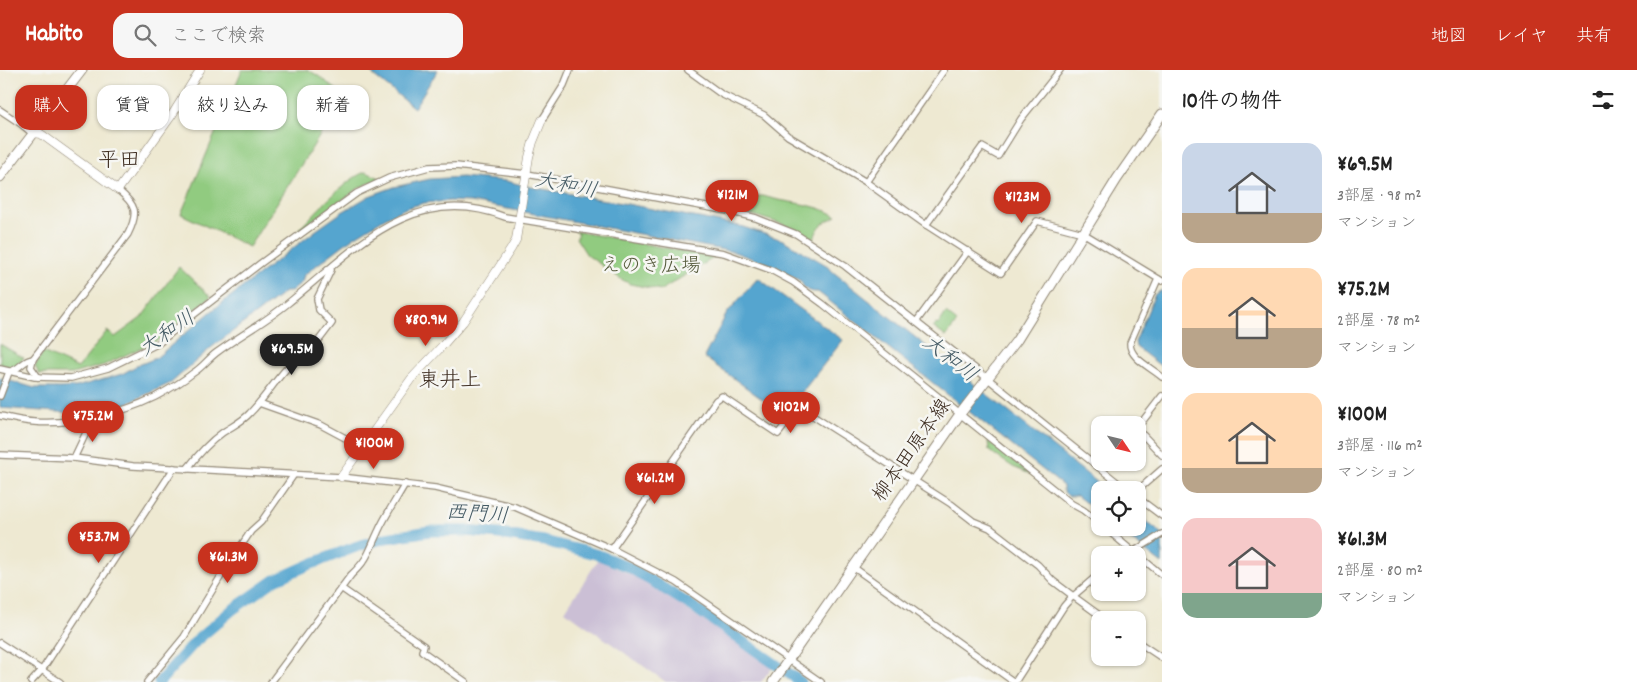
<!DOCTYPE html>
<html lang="ja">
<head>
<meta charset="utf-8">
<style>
  body { margin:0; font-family:Dekko,"Klee One",sans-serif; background:#f6f6f6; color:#222; height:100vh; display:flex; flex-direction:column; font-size:19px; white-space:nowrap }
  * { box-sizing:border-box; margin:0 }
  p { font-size:16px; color:#767676 }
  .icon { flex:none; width:28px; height:28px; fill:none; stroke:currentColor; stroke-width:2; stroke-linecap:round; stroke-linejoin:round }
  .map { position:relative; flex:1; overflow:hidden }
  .drawer { display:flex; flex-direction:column; background:#fff; width:475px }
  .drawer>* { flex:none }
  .top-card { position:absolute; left:15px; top:15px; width:475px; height:45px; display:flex; gap:10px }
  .needle { width:32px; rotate:125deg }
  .buttons { position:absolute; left:1091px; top:346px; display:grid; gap:10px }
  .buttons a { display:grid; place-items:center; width:55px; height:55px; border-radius:10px; background:#fff; box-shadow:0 1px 4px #0004; font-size:25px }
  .price { position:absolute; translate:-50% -42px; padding:0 11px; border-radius:18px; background:#c8321e; color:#fff; font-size:16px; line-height:32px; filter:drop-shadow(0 1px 2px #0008) }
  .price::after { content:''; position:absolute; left:50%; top:30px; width:15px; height:11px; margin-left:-8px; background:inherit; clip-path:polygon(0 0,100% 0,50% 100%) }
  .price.current { background:#222; color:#fff }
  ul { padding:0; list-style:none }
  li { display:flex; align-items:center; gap:15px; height:125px; padding:0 20px }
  li span { display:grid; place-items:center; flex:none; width:140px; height:100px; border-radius:15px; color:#555 }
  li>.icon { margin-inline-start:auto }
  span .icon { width:60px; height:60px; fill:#fffc; stroke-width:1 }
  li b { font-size:21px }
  h2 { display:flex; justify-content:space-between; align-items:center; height:60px; padding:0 20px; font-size:21px }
  .pill { padding:0 18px; border-radius:15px; background:#fff; box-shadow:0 1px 4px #0004; font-size:18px; line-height:45px }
  .pill.current { background:#c8321e; color:#fff }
  header { display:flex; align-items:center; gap:30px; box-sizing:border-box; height:70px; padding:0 25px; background:#c8321e; color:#fff }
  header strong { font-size:24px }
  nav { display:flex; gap:28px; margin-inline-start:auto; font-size:18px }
  .search { width:350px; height:45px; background:#f6f6f6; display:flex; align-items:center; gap:12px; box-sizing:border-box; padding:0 18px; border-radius:15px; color:#767676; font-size:19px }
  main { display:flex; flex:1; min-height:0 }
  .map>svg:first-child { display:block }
</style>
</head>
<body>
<header>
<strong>Habito</strong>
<div class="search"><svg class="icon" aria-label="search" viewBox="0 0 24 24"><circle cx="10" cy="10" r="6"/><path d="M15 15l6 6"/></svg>ここで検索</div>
<nav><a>地図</a><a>レイヤ</a><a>共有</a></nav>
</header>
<main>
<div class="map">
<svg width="1162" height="612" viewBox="0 0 1162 612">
  <rect width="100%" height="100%" fill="#f6f6f2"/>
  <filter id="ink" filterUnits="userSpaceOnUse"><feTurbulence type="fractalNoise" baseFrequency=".02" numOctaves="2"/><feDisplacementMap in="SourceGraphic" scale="10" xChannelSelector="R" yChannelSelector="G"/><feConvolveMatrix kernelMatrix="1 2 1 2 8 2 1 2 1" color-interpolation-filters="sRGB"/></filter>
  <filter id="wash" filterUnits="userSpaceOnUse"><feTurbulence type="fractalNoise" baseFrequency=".0096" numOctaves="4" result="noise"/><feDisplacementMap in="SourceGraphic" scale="20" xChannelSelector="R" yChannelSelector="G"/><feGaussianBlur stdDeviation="1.12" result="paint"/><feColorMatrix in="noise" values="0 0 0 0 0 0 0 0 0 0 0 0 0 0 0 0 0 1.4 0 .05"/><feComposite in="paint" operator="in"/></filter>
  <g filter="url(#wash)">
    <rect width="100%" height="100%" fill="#eee9d2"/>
    <polygon fill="#cbbfd5" points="598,490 632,505 682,536 772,597 761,612 666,612 565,541"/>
    <g fill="#91cb80" stroke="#667a4f">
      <polygon points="242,0 308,0 317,5 345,26 249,177 181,144"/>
      <path d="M366,102L380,108L359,118L296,163C309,149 349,105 366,102Z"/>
      <path d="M763,126C789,134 812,132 837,146C824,152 818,155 814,169L782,154L739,141L738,127Z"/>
      <polygon points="575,161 715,187 661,220 630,214 621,209 587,185 576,168 579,164"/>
      <polygon points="179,197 211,227 158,270 104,295 72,304 39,304 35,296 43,282 78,298 107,261 115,267 141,248"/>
      <polygon points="946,243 957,252 946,267 933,257 936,254 938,255"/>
      <polygon points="0,274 24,288 14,298 0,294"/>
      <polygon points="988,371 1030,404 1013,397 989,381"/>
    </g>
    <g fill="#55a5cf" stroke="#486876">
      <polygon points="367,0 438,0 414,38"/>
      <path d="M462,107L506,111L531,117L622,133L740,156L783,170L828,196L832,201L1107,420H1100V444L1077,426H1068L1063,421V416L818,222C808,222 804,220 801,211L762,192L734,182L471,132L450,131L424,133L406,138L385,148L354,167L304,205L302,212L290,222H285L212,277L171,313L119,337L72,343L0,338V308L35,318H61L76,317L122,304L136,296L156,288L213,240L315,161L342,142L369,126L394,117L430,109Z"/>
      <polygon points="758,208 843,270 784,345 704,287 727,243"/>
      <polygon points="1162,220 1162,297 1136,277 1135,272 1155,224"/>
      <polygon points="1138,445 1162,464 1162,494 1116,458 1138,458"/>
    </g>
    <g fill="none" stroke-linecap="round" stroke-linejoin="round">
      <polyline stroke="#55a5cf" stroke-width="11" points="159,612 197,570 232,540 275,510 311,494 358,476 386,468 430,461 466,461 499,464 544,471 599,485 629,497 692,536 801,612"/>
    </g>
  </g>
  <g filter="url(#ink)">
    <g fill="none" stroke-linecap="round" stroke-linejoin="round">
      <defs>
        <g id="minor">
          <polyline points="688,0 721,24 764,45 788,66 866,112 926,155 1001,203 1037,151 1083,163 1162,211"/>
          <polyline points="0,40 21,54 33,64"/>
          <polyline points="542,50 564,15 570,0"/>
          <polyline points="866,112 944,0"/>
          <polyline points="926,155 982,77 998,86 1021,49 1060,0"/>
          <path d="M1158,209L1130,273C1129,288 1152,298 1162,307"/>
          <polyline points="916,252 968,181"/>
          <polyline points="33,289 31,297 38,307"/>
          <polyline points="0,299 35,307 71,308 108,298 159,273 188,249 261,193 357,123 389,108 429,97 456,96 527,104 728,141 756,148 796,164 845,196 987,308 1127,420"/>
          <path d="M11,301C20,299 23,290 33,289L128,164C139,142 136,135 118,120"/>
          <polyline points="0,326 9,302"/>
          <polyline points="259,333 321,355 362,377"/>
          <path d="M0,346C11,348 22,351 34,352C71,355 121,344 155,327C168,320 182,312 193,303C202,298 208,289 216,283C239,266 265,252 287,234C353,181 412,111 505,147L724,183L771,200L793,212L823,234L1072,434L1083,440L1100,453"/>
          <polyline points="1138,357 1162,326"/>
          <polyline points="1138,366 1143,365 1162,385"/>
          <polyline points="0,385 74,388 133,396 341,407 435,418 515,437 612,479 676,512 821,612"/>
          <polyline points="74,388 93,348"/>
          <path d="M187,399C197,386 208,373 222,363C232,356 242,352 250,343C267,326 277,306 295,290L291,282L292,279L316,274L332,253L319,240L317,229L331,200"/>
          <polyline points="1138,420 1162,399"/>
          <polyline points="1138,428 1162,446"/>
          <polyline points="1105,458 1137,485"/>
          <polyline points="612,479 716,330 722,326 778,364 799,337 951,434 973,451 990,458 1038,495 1053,511 1073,526 1106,550"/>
          <polyline points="1128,485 1162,464"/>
          <polyline points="1138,485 1162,505"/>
          <polyline points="853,497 1014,612"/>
          <polyline points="341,518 424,576 422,581 466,612"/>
          <polyline points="1138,572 1162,588"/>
          <polyline points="0,573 60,612"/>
          <polyline points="31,612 42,600 174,398"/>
          <polyline points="147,612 184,567 221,506 251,461 261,452 293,406"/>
          <path d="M271,612L351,505C369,488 368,483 378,462C385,446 396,430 405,414"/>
          <polyline points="1015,612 1064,536 1071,528 1100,503"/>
        </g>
        <g id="tertiary">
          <polyline points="34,63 41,64 118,120 172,45 200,0"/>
          <polyline points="341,407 411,309 443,275 463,252 511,179 516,170 529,87 533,72 542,50"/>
        </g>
        <polyline id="secondary" points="773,612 960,344 1017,270 1117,109 1162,44"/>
        <polyline id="primary" points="0,107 82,0"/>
      </defs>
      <use href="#minor" stroke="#948a78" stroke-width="8"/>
      <use href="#tertiary" stroke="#948a78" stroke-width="9"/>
      <use href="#secondary" stroke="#948a78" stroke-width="11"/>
      <use href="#primary" stroke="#948a78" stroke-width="11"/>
      <use href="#minor" stroke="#fff" stroke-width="5.5"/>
      <use href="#tertiary" stroke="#fff" stroke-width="8"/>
      <use href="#secondary" stroke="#fff" stroke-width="9"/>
      <use href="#primary" stroke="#fff" stroke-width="9"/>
    </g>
  </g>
  <g text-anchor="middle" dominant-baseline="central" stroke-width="5" stroke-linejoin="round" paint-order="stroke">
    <g font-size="20" fill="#555a3b" stroke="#f6f6f2">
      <text x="651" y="197">えのき広場</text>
    </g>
    <g font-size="20" fill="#3b2a1e" stroke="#f6f6f2">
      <text transform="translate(913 381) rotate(-55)">柳本田原本線</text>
    </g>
    <g font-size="21" fill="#3b2a1e" stroke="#f6f6f2">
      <text x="119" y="92">平田</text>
      <text x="450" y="312">東井上</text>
    </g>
    <g font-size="21" font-style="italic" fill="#455b65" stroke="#f6f6f2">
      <text transform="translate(566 117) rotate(11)">大和川</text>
      <text transform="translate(168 265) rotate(-35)">大和川</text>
      <text transform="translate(949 290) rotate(38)">大和川</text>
      <text transform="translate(477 446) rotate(4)">西門川</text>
    </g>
  </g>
</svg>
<div class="buttons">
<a><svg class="needle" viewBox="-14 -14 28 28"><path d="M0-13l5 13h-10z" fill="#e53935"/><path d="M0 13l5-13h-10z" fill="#767676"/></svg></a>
<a><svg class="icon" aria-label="locate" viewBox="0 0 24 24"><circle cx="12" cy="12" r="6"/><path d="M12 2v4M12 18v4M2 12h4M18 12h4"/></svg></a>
<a>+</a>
<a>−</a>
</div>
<b class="price" style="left:732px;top:152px">¥121M</b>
<b class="price" style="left:1022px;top:154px">¥123M</b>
<b class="price" style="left:426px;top:277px">¥80.9M</b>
<b class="price current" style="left:292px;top:306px">¥69.5M</b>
<b class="price" style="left:791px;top:364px">¥102M</b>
<b class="price" style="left:93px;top:373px">¥75.2M</b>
<b class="price" style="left:374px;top:400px">¥100M</b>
<b class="price" style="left:655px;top:435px">¥61.2M</b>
<b class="price" style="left:99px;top:494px">¥53.7M</b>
<b class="price" style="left:228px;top:514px">¥61.3M</b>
<div class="top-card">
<a class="pill current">購入</a>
<a class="pill">賃貸</a>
<a class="pill">絞り込み</a>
<a class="pill">新着</a>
</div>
</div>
<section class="drawer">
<h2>10件の物件<svg class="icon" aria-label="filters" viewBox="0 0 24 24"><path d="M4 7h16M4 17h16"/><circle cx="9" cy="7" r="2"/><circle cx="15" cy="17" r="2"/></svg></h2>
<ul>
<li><span style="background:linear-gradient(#c9d6e8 70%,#b9a48a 0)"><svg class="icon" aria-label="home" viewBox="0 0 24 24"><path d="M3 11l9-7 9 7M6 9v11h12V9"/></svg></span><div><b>¥69.5M</b><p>3部屋 · 98 m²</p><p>マンション</p></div></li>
<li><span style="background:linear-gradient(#ffd9b3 60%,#b9a48a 0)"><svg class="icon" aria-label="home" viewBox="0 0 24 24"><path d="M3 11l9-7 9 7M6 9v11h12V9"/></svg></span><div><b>¥75.2M</b><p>2部屋 · 78 m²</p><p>マンション</p></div></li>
<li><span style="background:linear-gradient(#ffd9b3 75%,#b9a48a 0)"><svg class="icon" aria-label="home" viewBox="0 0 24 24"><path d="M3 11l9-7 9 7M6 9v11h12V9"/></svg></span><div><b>¥100M</b><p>3部屋 · 116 m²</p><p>マンション</p></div></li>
<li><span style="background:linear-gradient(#f6c9c9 75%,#7fa58c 0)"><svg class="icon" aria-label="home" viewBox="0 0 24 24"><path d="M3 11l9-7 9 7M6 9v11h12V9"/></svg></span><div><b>¥61.3M</b><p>2部屋 · 80 m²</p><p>マンション</p></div></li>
</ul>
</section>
</main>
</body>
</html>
